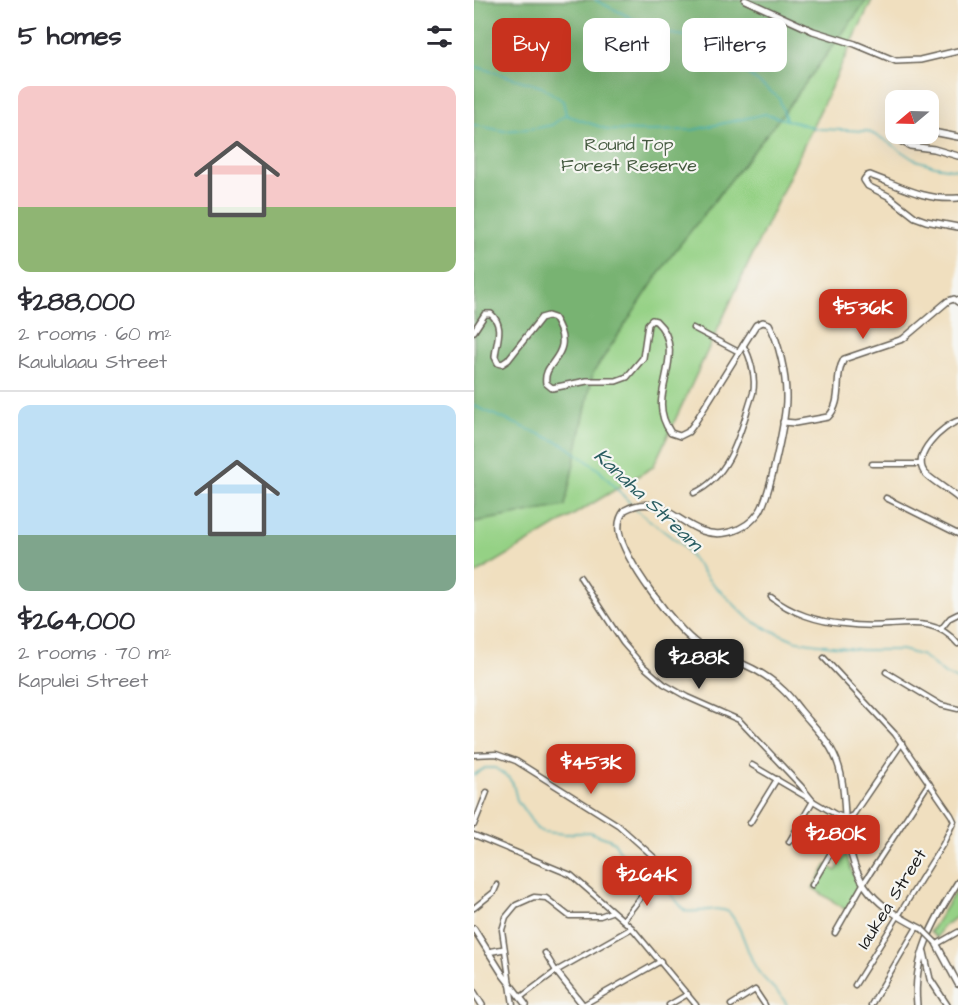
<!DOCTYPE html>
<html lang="en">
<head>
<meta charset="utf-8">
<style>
  body { margin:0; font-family:"Architects Daughter",sans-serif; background:#f7f7f7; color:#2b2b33; height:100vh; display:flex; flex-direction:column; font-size:22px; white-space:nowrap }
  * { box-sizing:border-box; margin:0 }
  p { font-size:20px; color:#7c7c81 }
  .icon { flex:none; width:33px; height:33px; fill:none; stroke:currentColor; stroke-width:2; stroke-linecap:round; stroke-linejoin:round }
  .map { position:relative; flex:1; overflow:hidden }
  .drawer { display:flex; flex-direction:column; background:#fff; width:474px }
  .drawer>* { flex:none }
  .hud { position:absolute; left:18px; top:18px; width:375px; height:54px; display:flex; gap:12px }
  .needle { width:39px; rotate:251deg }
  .controls { position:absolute; left:411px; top:90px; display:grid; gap:12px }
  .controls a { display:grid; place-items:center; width:54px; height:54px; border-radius:12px; background:#fff; box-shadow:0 6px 24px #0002; font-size:30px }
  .price { position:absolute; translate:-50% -51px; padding:0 14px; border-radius:12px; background:#c8321e; color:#fff; font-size:20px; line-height:39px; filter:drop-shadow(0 2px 3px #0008) }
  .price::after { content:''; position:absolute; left:50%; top:36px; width:18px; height:14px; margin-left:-9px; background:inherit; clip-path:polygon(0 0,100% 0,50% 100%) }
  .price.selected { background:#222; color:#fff }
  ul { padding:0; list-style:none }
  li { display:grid; align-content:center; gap:12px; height:318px; padding:0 18px }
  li+li { border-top:2px solid #e1e1e2 }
  li span { display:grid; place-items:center; height:186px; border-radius:12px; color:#555 }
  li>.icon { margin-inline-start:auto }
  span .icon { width:108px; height:108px; fill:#fffc; stroke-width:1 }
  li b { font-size:26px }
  h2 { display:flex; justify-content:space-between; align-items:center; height:72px; padding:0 18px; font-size:26px }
  .chip { padding:0 21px; border-radius:12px; background:#fff; box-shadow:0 6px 24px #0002; font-size:21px; line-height:54px }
  .chip.selected { background:#c8321e; color:#fff }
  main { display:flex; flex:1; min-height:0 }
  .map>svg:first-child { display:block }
</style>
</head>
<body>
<main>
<section class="drawer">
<h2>5 homes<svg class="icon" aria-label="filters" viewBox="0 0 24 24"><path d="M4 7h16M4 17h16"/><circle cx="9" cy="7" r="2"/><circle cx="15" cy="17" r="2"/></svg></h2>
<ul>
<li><span style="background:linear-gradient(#f6c9c9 65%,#8fb573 0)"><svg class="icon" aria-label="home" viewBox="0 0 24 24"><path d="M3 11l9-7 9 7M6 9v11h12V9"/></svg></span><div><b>$288,000</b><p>2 rooms · 60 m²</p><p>Kaululaau Street</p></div></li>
<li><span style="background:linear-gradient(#bfe0f5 70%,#7fa58c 0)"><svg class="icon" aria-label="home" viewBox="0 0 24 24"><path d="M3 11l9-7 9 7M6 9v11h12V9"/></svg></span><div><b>$264,000</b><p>2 rooms · 70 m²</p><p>Kapulei Street</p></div></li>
</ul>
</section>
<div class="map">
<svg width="484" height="1005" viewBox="0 0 484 1005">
  <rect width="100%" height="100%" fill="#f6f6f2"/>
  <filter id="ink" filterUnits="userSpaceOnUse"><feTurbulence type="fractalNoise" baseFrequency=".0167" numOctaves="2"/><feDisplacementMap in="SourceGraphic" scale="12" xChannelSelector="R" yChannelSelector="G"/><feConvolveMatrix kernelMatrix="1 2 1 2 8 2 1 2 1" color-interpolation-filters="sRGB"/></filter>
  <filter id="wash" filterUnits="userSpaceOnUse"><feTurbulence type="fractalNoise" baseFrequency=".008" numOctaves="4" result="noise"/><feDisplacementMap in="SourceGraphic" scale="24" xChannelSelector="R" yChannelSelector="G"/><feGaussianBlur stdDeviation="1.35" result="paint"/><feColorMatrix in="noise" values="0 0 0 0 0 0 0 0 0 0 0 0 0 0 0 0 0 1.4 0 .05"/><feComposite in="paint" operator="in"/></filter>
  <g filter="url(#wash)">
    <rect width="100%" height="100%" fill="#f0dfbf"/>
    <g fill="#95d185" stroke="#587650" stroke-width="1.5">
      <polygon points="0,0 398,0 179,467 0,575"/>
      <polygon points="372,854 378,872 386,886 372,910 339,888 353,865 362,871"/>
      <polygon points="484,887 484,916 468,927 463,938 456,932"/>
    </g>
    <polygon fill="#78b372" stroke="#4a6847" stroke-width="1.5" points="0,0 393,0 308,115 194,260 119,373 91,506 0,522"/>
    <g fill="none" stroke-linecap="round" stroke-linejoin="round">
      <g stroke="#38abb2" stroke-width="1.5">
        <polyline points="121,0 162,20 177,31 231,39 249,51 275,75 305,98 312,119"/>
        <polyline points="0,66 68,87 89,101 92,114"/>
        <polyline points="92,115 135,130 172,131 219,130 291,114 345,129 393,131 409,139 439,159 461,166 484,170"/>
        <polyline points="0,125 30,131 63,128 78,125 91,115"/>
        <polyline points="0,406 91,445 124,469 159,506"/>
        <polyline points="162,510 208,545 235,580 275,619 294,629 323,641 387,650 428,650 449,656 472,675 484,680"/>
        <path d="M0,775L11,768H21L34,777L39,784L43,800L63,829L70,832L92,834L115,832L135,839L140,842L153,862L161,867L180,874L211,911C226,914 241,905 255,912C269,929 272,950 282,968C290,982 305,990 313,1005"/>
      </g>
    </g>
  </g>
  <g filter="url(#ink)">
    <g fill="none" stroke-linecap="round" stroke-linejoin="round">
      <defs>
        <g id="minor">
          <polyline points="219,328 265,352"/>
          <polyline points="398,464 447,464"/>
          <path d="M220,493C258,476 267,429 279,393C282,379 277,357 269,345"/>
          <polyline points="412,498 484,534"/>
          <polyline points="106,577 149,643 169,666 190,684 213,697 265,720 327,786 339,801 315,842"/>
          <path d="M297,597C317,613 344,622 370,624C385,626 401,626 416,625C444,623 465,621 484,644"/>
          <polyline points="467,629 476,618 484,614"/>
          <polyline points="350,658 421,734 477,815 480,821 469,844 381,985"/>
          <polyline points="412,672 467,705 484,709"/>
          <polyline points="0,755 22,754 42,761 144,825 211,885"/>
          <polyline points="278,765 361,814 372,818 379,815 428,743"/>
          <polyline points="276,823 303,779"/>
          <polyline points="0,825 13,792"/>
          <polyline points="0,835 97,875 158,928 222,1005"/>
          <polyline points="338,885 366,837 373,834"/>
          <polyline points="0,908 20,892 23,885"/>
          <polyline points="149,920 190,868"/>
          <polyline points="361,933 389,884 455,783"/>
          <polyline points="463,944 484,932"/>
          <polyline points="71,953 82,971"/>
          <polyline points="47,997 82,971 158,928"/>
          <polyline points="39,1005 28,930 32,917 42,905 60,897 72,898 95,916 126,916 137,912"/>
          <polyline points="109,1005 187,961"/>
          <polyline points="195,1005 214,994"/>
          <polyline points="257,1005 281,990 291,1005"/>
          <polyline points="397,1005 443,927"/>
        </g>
        <g id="tertiary">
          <polyline points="271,0 339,31 381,44 422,61 446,60 484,51"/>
          <polyline points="454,131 484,137"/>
          <polyline points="426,134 428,142 436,146 460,149 484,156"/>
          <path d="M484,198C451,201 426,186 396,175L393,176L390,180L394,186L414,196L441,217L452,221L484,227"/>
          <path d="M0,331L11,314H17C31,327 22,341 21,357L24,363L28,364L34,360L67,318L74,316L80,318C104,356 68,360 72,383L78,388L113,381H142L153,377L169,358L174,324L178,320L182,321C206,343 191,372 188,397C186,410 190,423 197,433L206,436L214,432L220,424L282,325L289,322L295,324C305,342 312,375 312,395C313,416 296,494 286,511C279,521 268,529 256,532C211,544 194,487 151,510C146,516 144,523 145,531C150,560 201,629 225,645C235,652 248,656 259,660C278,667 295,676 309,690C316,696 321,704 327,711C342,729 358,743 365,767C370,783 370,800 371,816C377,879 392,901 448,929"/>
          <path d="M484,421C469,426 438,454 450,472C454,478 476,491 484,498"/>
          <path d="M309,422L321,423L354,417C370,401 359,377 370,359L429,339L474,301L480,299L484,302"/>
          <polyline points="0,929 29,975 52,1005"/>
          <polyline points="462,943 484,984"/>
          <polyline points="14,952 30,949"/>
          <polyline points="450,952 456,979 473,1005"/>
          <polyline points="82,971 109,1005"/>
          <polyline points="0,992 8,1005"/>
          <path d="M443,1005C438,958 460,920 484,882"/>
        </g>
      </defs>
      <use href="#minor" stroke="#666055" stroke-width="7"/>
      <use href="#tertiary" stroke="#666055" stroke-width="8"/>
      <use href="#minor" stroke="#fff" stroke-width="4"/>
      <use href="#tertiary" stroke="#fff" stroke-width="5"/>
      <defs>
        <polyline id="minor-bridge" points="448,929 462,943"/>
      </defs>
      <use href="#minor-bridge" stroke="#666055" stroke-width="7" stroke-linecap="butt"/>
      <use href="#minor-bridge" stroke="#fff" stroke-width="4"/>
    </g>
  </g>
  <g text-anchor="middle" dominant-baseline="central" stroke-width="4.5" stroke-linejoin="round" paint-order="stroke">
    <g font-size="18" fill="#465b41" stroke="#f6f6f2">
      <text x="155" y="144">Round Top<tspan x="155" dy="21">Forest Reserve</tspan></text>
    </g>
    <g font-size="18" fill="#1c1c1c" stroke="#f6f6f2">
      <text transform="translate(418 899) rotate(-58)">Iaukea Street</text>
    </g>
    <g font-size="20" font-style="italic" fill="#295c60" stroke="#f6f6f2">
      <text transform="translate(174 500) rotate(43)">Kanaha Stream</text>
    </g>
  </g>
</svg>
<div class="controls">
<a><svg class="needle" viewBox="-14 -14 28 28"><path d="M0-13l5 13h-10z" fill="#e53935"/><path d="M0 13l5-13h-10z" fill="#7c7c81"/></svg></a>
</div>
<b class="price" style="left:389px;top:340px">$536K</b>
<b class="price selected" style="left:225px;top:690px">$288K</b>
<b class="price" style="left:117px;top:795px">$453K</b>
<b class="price" style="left:362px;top:866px">$280K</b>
<b class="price" style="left:173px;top:907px">$264K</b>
<div class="hud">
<a class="chip selected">Buy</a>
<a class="chip">Rent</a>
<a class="chip">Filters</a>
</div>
</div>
</main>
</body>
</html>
